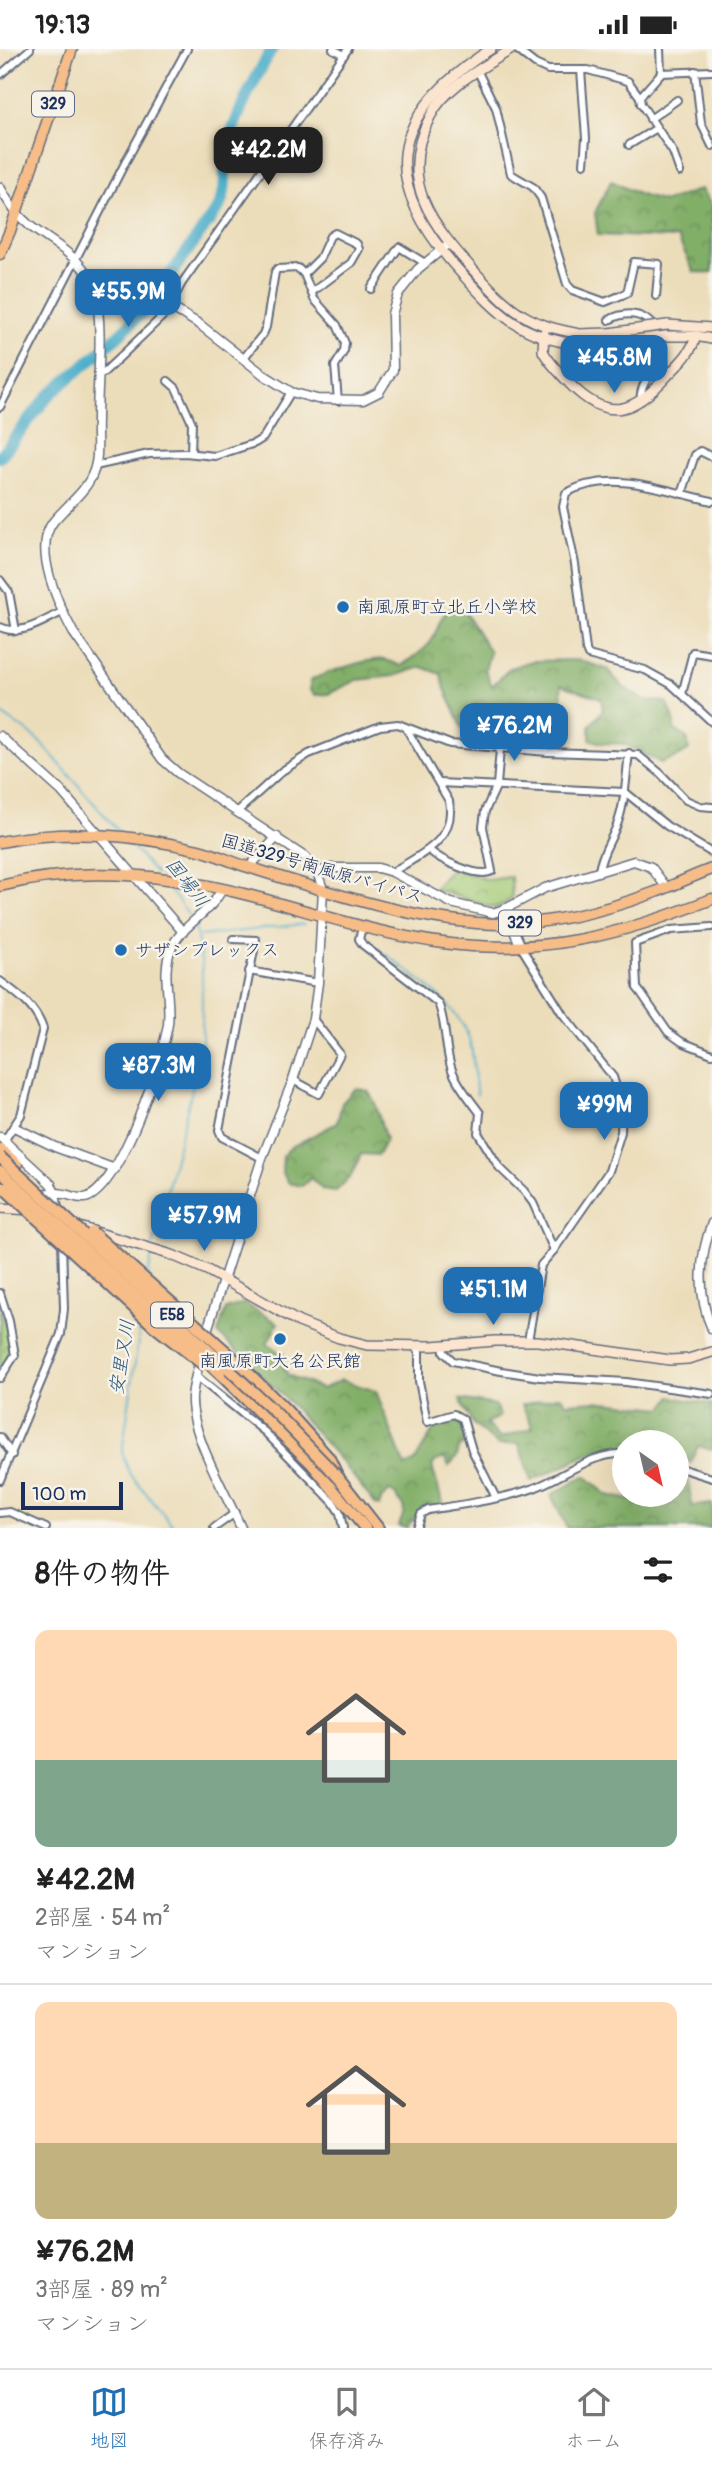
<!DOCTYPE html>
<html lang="ja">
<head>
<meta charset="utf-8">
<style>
  body { margin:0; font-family:Pangolin,"Klee One",sans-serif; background:#f6f6f6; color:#222; height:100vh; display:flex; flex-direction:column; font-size:26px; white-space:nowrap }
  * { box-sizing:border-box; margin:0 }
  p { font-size:23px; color:#767676 }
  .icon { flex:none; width:38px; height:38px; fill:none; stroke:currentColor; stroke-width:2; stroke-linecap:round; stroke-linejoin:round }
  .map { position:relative; height:1479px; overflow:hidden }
  .sheet { display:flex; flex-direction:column; background:#fff; flex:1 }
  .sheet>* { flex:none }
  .needle { width:46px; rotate:146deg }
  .buttons { position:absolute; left:612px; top:1381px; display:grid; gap:14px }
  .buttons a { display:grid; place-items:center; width:77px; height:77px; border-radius:50%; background:#fff; box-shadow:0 7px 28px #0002; font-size:35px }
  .scale { position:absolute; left:21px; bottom:18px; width:102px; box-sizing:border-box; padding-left:7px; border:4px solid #1b2f5e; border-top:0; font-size:19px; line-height:24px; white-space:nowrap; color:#1b2f5e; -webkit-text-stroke:5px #f7f3e8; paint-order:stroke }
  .price { position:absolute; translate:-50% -60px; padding:0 16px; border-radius:14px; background:#1f6fb2; color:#fff; font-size:23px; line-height:46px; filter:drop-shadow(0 2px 4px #0008) }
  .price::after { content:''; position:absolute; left:50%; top:42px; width:21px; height:16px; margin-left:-10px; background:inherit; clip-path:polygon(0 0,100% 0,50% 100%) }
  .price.current { background:#222; color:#fff }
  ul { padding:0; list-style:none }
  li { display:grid; align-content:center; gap:14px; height:371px; padding:0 35px }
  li+li { border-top:2px solid #e0e0e0 }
  li span { display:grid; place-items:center; height:217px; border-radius:14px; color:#555 }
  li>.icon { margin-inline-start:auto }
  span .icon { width:126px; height:126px; fill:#fffc; stroke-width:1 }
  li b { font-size:30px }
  h2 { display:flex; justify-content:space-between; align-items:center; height:84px; padding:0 35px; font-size:30px }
  .status { display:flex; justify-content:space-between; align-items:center; height:49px; padding:0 35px; background:#fff; direction:ltr }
  .status svg { height:19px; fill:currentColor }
  .tab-bar { display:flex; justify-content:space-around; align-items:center; height:98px; border-top:2px solid #e0e0e0; background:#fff; font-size:19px; color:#767676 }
  .tab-bar a { display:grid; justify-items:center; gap:4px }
  .tab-bar .current { color:#1f6fb2 }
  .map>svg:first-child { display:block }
</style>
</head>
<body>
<div class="status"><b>19:13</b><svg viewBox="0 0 49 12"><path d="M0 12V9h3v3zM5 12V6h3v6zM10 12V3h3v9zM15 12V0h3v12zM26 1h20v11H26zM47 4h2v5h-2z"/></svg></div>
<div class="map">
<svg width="712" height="1479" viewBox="0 0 712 1479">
  <defs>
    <pattern id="forest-crowns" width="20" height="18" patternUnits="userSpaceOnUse" patternTransform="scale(1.75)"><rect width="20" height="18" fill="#82af68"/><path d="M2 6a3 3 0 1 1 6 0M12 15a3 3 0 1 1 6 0" fill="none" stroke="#6a8f59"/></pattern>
    <pattern id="park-crowns" width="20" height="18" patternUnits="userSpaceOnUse" patternTransform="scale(1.75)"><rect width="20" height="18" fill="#a3cb77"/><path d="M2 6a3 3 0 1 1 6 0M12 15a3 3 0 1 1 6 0" fill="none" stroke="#84a565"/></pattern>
  </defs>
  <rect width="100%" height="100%" fill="#f7f3e8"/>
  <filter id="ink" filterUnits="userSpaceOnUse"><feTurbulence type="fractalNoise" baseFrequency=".0143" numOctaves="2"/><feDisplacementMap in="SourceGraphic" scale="14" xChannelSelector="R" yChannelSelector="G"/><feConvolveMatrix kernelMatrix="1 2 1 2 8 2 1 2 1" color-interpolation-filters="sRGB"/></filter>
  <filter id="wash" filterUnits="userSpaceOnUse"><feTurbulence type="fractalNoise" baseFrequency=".00686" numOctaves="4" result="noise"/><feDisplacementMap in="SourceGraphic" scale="28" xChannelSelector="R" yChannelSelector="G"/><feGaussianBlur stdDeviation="1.57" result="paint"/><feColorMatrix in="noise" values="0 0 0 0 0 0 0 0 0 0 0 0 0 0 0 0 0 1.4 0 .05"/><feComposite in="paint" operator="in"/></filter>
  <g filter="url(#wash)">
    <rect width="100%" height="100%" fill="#ecddba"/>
    <g fill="url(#forest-crowns)" stroke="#4e6f63" stroke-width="2">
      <polygon points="611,132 640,146 665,153 701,140 712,157 712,224 694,223 678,189 598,186 595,164"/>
      <path d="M452,557L462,559L490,603L485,621L492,637L510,619L532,612L577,611L607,620L622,637L643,651L667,653L674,670V680L687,689L689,700L682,706L661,714L624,695L601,694L590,690V677L603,661L601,649L561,636L562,656L558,674L530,679L526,690L491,692L464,683L445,640L441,625L422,618L394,627L357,631L328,645L315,646L310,641V632C323,624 371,608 385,611C390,612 396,615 401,617C411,610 425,602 432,591C440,576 438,569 452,557Z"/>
      <polygon points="356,1039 368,1042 375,1054 386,1091 378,1106 361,1105 351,1127 335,1143 323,1141 311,1129 302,1137 289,1134 282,1124 283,1107 291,1098 337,1074 342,1054"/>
      <path d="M244,1254L278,1274L267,1295L284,1306L281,1313L288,1326L322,1340L341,1331L376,1342L405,1418L415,1412L437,1375L455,1371L461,1374L466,1394L459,1398L457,1407L449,1417L445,1409L436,1412L432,1417L443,1456C422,1459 419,1462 407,1479L399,1477L403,1466L404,1457L395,1446L389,1442L382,1449L379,1457L376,1456L341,1412L289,1353L218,1284L226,1260Z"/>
      <polygon points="560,1347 566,1354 594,1352 663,1359 671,1348 712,1355 712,1401 698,1397 691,1414 677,1410 677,1393 625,1393 625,1400 595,1402 531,1432 519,1394 498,1396 472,1374 460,1350 495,1356 500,1367 486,1375 500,1389 533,1379 522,1356"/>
      <polygon points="585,1427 607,1446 654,1456 655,1446 677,1446 677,1427 688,1430 692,1457 712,1455 712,1479 567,1479 551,1446"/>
    </g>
    <g fill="url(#park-crowns)" stroke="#5f7d6a" stroke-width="2">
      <polygon points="453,819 488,831 511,828 512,849 499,859 487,857 434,840"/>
      <path d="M0,1259C10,1282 16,1301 0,1321Z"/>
    </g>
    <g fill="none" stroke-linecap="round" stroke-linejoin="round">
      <g stroke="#4badca" stroke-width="2">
        <polyline points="0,664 31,685 44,697 119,783"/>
        <polyline points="128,793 156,825"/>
        <polyline points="165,835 191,869"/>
        <polyline points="200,887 304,875"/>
        <path d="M370,894C398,915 457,953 468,987C475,1004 473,1026 477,1046"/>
        <polyline points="153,1197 202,1001 202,917 195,877"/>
        <polyline points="148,1228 152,1203"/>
        <polyline points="141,1272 122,1404 130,1425 175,1479"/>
      </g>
      <path stroke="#4badca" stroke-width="12" d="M0,408L48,347L106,298L145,261L219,158C229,138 222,120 227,99C236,65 254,31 272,0"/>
    </g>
  </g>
  <g filter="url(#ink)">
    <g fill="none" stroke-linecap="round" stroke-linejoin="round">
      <defs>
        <g id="minor">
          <polyline points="333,0 344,6"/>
          <polyline points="516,0 535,15 548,21 588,21 628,32 640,48 661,24 660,0"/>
          <polyline points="581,21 586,89 584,115"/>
          <polyline points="695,22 701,74 712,97"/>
          <polyline points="478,23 496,59 511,125 533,138 541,149 567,235 572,241 605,253 627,244 634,213 659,215 656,247"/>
          <polyline points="661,24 712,22"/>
          <polyline points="0,26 30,0"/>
          <polyline points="640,48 641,55 673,103 680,123"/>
          <polyline points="650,70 677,51"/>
          <polyline points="629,96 657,79"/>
          <polyline points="304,225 320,209 330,187 335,184 357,195 359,200 351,214 312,243"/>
          <polyline points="371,240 399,198 425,214"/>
          <path d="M609,271C637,255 664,274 659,306C656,322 638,335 641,352"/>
          <polyline points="243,310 263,285 266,278 275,223 277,220 298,219 304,225 314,250 337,276 345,294 344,302 335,317 338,352"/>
          <polyline points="98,324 103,324 118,310 166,264 182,234 348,0"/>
          <polyline points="168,332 176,339 192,374 191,404"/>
          <polyline points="0,358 127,110 187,0"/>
          <polyline points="95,417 149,405 185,404 215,407 255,394 263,389 291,343"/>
          <polyline points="682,445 695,406 700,402 712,408"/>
          <path d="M712,452C666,442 611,419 566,444L563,458L575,515L586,601L588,606L645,621L672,636L712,673"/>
          <polyline points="0,531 9,543 16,582"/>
          <path d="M0,578C21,588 43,572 62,563"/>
          <polyline points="682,645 693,603 712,606"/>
          <polyline points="439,734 625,743 667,777 712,804"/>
          <polyline points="238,762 282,722 309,705 380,677 398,675 450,695 548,703 638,706 660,724 686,751 700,757 712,758"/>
          <path d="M429,801C440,811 479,830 492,822L483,778L485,762L497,736L500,700"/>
          <path d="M599,822C601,803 614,788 619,770C626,749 626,726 629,704"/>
          <path d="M392,823C420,806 457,791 449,752L406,679"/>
          <polyline points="712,878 671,881 635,894 637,939 641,944 668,983 682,993 712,1005"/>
          <path d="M362,879L359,890L363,896L438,954C447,975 444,999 452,1021C458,1037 470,1050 480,1064L478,1084L499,1118L524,1142L533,1154L554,1201"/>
          <polyline points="233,890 256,891 219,1081 222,1088 262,1109"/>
          <polyline points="521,898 562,964 613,1028 622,1056 621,1083 609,1122 554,1201 541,1216 528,1292"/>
          <polyline points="249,922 318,934"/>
          <path d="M0,932C18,945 36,958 43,980L21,1066L4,1092"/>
          <polyline points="293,1031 319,1045 340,1005 313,970"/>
          <polyline points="0,1244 9,1272 15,1306 0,1329"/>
          <polyline points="443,1296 444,1303 453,1312 501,1322 540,1328 626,1333 712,1345"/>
          <polyline points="413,1297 419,1302 419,1332 427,1373 454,1365 463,1370 472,1401 496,1449"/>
          <polyline points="196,1327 265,1383 333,1453 340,1464 343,1479"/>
          <polyline points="0,1388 12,1406"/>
          <polyline points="677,1418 712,1429"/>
          <polyline points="0,1431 61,1285 64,1260 62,1193"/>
          <polyline points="0,1464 10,1463 46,1479"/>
          <polyline points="214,1479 235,1464"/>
          <path d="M416,1479L421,1465L428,1461C463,1455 500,1451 534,1439C564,1428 592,1403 625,1405"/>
        </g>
        <g id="tertiary">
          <path d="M0,138C7,152 17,166 29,176C55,197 85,208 95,243C104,278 97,334 97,371C96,387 100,408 93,424C86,443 66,457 53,473C32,500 59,557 73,583L162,710L178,724L305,808L317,823L323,840L318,934L313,970L293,1031L262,1109L205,1288"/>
          <polyline points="97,253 127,249 164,254 199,275 264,326 291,343 317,350 363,351 379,343 393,321 392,265 398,245 418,220 450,194"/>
          <polyline points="0,687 61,742 183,883"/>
          <polyline points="249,818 277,788"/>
          <polyline points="317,823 331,819 378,819 392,823 451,854 493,864 507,859 545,839 634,812 651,818 667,839"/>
          <polyline points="507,859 511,875 521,898"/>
          <polyline points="14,1078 55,1098 115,1120"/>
          <polyline points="0,1088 51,1135 55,1144 58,1163"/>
          <path d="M38,1145C46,1144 56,1143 64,1145C71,1146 77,1150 85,1149C120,1141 163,1008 168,975C171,951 161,923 171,900C181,876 211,864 222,840"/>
          <path d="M712,1174C699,1208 697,1246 712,1280"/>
          <path d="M200,1311C197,1323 193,1335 192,1348C190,1385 226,1444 241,1479"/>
        </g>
        <g id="secondary">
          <path d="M491,0C386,67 377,133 462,225C500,267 522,289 582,296"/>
          <path d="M512,0C484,18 445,37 430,68C396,132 433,177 476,224C492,241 507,258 528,269C544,278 561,281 579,285"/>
          <polyline points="667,276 712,279"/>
          <path d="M544,284L543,302C549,314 561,325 570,335C609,375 635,363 668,326C679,315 692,303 696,287"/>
          <polyline points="666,287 696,287 712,290"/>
          <polyline points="0,1159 30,1161"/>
          <polyline points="76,1177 172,1206 207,1221 299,1273 339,1289 367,1296 432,1297 495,1292 538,1292 670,1311 688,1310 712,1303"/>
        </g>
        <g id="trunk">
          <polyline points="0,205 10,182 72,0"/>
          <path d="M0,793C68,780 132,785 199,801C215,805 229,812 245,817C321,841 423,875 503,875C552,875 607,861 653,844C673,837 692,827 712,820"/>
          <path d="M0,837C82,816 172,826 252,847C316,864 377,885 443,894C542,907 621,886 712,850"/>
        </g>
        <g id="motorway">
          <polyline points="0,1100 17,1115"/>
          <polyline points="230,1306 286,1361 329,1409 338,1428 378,1479"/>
          <polyline points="220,1325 312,1415 365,1479"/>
        </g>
      </defs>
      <use href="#minor" stroke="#646c7e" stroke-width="10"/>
      <use href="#tertiary" stroke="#646c7e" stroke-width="11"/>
      <use href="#secondary" stroke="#646c7e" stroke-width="12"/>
      <use href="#trunk" stroke="#646c7e" stroke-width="13"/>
      <use href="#motorway" stroke="#646c7e" stroke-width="14"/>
      <use href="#minor" stroke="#fff" stroke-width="6"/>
      <use href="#tertiary" stroke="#fff" stroke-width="8"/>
      <use href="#secondary" stroke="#fce5cf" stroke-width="9"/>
      <use href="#trunk" stroke="#f7bd88" stroke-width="10"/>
      <use href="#motorway" stroke="#f7bd88" stroke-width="10"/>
      <defs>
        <g id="secondary-bridge">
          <polyline points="579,285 609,284 667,276"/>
          <polyline points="582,296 604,295 666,287"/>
        </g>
        <g id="motorway-bridge">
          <polyline points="0,1108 276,1364 338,1428"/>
          <polyline points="0,1122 220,1325"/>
          <polyline points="4,1139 154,1277 205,1317"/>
          <polyline points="92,1183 230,1306"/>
        </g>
      </defs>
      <use href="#secondary-bridge" stroke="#646c7e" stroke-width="12" stroke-linecap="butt"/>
      <use href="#motorway-bridge" stroke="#646c7e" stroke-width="14" stroke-linecap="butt"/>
      <use href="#secondary-bridge" stroke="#fce5cf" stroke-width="9"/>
      <use href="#motorway-bridge" stroke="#f7bd88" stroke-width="10"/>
    </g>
  </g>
  <g fill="#1f6fb2" stroke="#f7f3e8" stroke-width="2.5">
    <circle cx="343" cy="558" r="7"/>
    <circle cx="121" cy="901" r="7"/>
    <circle cx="280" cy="1290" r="7"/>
  </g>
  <g text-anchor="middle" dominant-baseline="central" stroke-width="5" stroke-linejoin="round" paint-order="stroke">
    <g fill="#f7f3e8" stroke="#5d6a87" stroke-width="2">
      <rect x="32" y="42.5" width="42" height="25" rx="5"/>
      <rect x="499" y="861.5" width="42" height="25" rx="5"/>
      <rect x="151" y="1253.5" width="42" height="25" rx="5"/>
    </g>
    <g font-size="16" font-weight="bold" fill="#1b2f5e">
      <text x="53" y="55">329</text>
      <text x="520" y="874">329</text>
      <text x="172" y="1266">E58</text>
    </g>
    <g font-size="18" fill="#1b2f5e" stroke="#f7f3e8" text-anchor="start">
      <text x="357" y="558">南風原町立北丘小学校</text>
      <text x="135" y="901">サザンプレックス</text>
      <text x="280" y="1312" text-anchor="middle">南風原町大名公民館</text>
    </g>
    <g font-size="18" fill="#1b2f5e" stroke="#f7f3e8">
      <text transform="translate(322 820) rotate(16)">国道329号南風原バイパス</text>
    </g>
    <g font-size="19" font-style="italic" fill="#29557e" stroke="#f7f3e8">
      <text transform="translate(187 834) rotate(52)">国場川</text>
      <text transform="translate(122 1308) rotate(-81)">安里又川</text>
    </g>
  </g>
</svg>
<div class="buttons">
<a><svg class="needle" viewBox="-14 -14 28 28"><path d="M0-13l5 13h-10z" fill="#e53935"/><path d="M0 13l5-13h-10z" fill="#767676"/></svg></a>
</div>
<div class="scale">100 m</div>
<b class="price current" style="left:268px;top:138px">¥42.2M</b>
<b class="price" style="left:128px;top:280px">¥55.9M</b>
<b class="price" style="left:614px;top:346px">¥45.8M</b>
<b class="price" style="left:514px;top:714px">¥76.2M</b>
<b class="price" style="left:158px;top:1054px">¥87.3M</b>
<b class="price" style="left:604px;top:1093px">¥99M</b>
<b class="price" style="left:204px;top:1204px">¥57.9M</b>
<b class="price" style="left:493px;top:1278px">¥51.1M</b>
</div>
<section class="sheet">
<h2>8件の物件<svg class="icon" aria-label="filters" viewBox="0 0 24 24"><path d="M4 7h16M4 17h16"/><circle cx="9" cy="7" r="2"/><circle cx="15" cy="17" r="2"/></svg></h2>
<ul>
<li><span style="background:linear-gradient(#ffd9b3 60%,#7fa58c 0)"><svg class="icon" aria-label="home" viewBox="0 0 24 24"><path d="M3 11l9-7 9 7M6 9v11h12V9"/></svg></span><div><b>¥42.2M</b><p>2部屋 · 54 m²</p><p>マンション</p></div></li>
<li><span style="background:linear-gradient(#ffd9b3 65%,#c2b280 0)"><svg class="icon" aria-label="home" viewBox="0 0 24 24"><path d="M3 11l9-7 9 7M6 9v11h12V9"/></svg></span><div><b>¥76.2M</b><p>3部屋 · 89 m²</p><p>マンション</p></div></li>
</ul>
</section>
<nav class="tab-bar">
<a class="current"><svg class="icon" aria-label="map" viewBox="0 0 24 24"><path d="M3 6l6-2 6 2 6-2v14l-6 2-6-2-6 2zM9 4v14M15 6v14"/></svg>地図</a>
<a><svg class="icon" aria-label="saved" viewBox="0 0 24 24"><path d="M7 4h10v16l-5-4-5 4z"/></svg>保存済み</a>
<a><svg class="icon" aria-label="home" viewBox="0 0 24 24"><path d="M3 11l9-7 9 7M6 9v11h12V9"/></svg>ホーム</a>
</nav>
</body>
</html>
